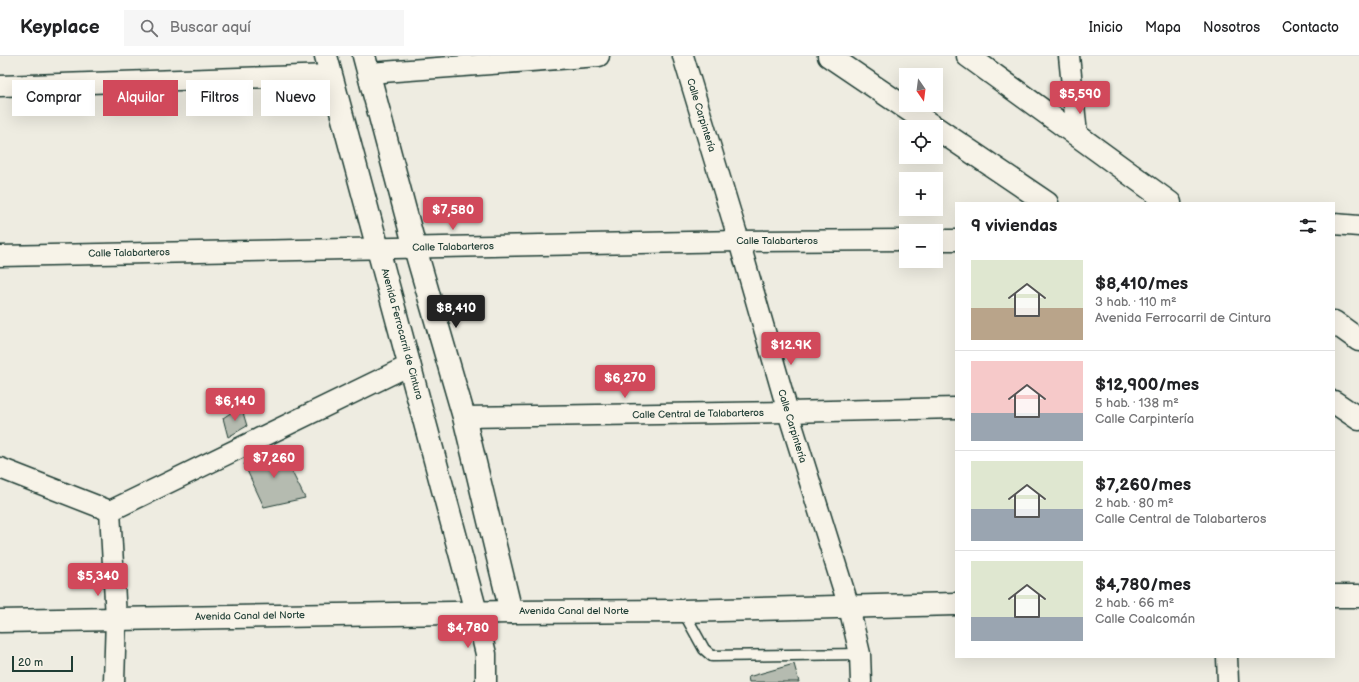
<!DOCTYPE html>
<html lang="es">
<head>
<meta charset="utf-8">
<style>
  body { margin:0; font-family:"Balsamiq Sans",sans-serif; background:#f6f6f6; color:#202124; height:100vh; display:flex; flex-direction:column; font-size:15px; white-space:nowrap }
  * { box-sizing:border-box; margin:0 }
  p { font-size:13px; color:#757577 }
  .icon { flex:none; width:22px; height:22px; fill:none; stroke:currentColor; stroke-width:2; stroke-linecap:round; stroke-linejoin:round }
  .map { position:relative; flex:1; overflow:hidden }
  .side { position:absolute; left:955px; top:146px; width:380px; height:456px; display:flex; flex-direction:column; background:#fff; border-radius:0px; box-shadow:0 4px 16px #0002 }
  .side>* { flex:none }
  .guide { position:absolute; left:12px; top:24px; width:380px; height:36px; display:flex; gap:8px }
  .needle { width:26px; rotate:166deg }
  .tools { position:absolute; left:899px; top:12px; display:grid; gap:8px }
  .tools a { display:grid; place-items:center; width:44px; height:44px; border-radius:0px; background:#fff; box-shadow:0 4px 16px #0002; font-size:20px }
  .scale { position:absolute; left:12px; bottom:10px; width:61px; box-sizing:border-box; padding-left:4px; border:2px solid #1f3d34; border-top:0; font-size:11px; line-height:14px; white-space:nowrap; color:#1f3d34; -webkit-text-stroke:3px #f7f3e8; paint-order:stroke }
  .price { position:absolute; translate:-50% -34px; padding:0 9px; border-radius:4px; background:#d1495b; color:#fff; font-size:13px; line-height:26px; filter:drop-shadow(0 1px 2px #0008) }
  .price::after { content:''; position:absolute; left:50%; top:24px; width:12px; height:9px; margin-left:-6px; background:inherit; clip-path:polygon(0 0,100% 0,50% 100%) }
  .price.active { background:#222; color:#fff }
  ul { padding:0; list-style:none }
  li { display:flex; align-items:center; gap:12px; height:100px; padding:0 16px }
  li+li { border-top:1px solid #e0e0e0 }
  li span { display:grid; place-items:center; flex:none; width:112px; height:80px; border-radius:0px; color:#555 }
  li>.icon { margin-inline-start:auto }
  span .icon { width:48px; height:48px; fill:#fffc; stroke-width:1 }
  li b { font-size:17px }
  h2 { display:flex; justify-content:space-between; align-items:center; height:48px; padding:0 16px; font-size:17px }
  .pill { padding:0 14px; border-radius:0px; background:#fff; box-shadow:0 4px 16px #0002; font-size:14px; line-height:36px }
  .pill.active { background:#d1495b; color:#fff }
  header { display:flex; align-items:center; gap:24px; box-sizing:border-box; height:56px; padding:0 20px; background:#fff; border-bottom:1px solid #e0e0e0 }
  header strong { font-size:19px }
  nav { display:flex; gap:22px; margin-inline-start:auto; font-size:14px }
  .search { width:280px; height:36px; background:#f6f6f6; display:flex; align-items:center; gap:10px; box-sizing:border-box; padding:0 14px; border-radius:0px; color:#757577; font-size:15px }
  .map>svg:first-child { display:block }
</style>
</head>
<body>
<header>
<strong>Keyplace</strong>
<div class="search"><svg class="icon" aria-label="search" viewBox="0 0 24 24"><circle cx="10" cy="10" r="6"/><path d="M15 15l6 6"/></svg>Buscar aquí</div>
<nav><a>Inicio</a><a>Mapa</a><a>Nosotros</a><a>Contacto</a></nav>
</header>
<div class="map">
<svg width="1359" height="626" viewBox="0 0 1359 626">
  <rect width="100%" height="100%" fill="#eeece1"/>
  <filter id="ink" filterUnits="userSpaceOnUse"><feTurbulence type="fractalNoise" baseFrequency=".025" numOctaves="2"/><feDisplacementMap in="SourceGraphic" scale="8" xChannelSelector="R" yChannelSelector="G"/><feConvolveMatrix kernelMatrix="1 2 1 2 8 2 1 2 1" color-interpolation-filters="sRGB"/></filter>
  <g filter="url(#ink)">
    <g fill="#b5bbb0" stroke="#1f3d34">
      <polygon points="241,350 247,370 228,381 223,362"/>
      <polygon points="280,392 305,442 264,451 244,408"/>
      <polygon points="794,608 799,626 749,626 748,621"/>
    </g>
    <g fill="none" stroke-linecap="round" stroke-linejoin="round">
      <defs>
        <polyline id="service" points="683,555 704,593 712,600 860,598"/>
        <g id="minor">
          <polyline points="683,0 739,185 788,356 849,551 860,598 861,626"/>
          <polyline points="1069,0 1077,78"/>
          <polyline points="369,17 599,0"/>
          <polyline points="0,30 331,19"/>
          <polyline points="1334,168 1359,170"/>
          <polyline points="936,184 956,184"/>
          <polyline points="0,200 739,185 906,184"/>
          <polyline points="464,361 788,356 956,352"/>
          <polyline points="0,412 110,455 410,309"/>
          <polyline points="110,455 116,562 114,626"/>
          <polyline points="476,556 486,598 486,626"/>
          <polyline points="1227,601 1228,626"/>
        </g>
        <g id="tertiary">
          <polyline points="326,0 476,556"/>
          <polyline points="364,0 415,192 464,361 511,556"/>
        </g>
        <g id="secondary">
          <polyline points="829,0 934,71"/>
          <polyline points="968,0 1170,147"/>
          <polyline points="936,72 1047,147"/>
          <polyline points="1334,266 1359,284"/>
          <polyline points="1334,346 1359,363"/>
          <polyline points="1334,540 1359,540"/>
          <polyline points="0,565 511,556 683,555 956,548"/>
        </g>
      </defs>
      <use href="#service" stroke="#1f3d34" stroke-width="13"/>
      <use href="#minor" stroke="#1f3d34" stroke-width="23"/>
      <use href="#tertiary" stroke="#1f3d34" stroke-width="25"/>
      <use href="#secondary" stroke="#1f3d34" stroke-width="25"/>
      <use href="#service" stroke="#f7f3e8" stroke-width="10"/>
      <use href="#minor" stroke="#f7f3e8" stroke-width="20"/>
      <use href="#tertiary" stroke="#f7f3e8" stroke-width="22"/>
      <use href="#secondary" stroke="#f7f3e8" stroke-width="22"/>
    </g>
  </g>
  <g text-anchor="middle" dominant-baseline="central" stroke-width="3" stroke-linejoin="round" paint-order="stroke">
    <g font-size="10" fill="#1f3d34" stroke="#f7f3e8">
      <text transform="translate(701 59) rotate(73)">Calle Carpintería</text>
      <text x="777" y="185">Calle Talabarteros</text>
      <text transform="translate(453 191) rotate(-1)">Calle Talabarteros</text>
      <text transform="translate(129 197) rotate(-1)">Calle Talabarteros</text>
      <text transform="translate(402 278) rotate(75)">Avenida Ferrocarril de Cintura</text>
      <text transform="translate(698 358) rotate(-1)">Calle Central de Talabarteros</text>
      <text transform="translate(792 370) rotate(73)">Calle Carpintería</text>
      <text x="574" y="555">Avenida Canal del Norte</text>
      <text transform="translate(250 560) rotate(-1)">Avenida Canal del Norte</text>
    </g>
  </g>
</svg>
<div class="tools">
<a><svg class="needle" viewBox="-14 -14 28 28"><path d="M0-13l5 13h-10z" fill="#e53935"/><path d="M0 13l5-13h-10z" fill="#757577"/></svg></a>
<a><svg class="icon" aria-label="locate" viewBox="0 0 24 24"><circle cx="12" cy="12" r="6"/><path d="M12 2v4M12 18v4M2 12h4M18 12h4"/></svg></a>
<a>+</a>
<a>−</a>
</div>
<div class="scale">20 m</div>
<b class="price" style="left:1080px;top:59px">$5,590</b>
<b class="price" style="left:453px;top:175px">$7,580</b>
<b class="price active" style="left:456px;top:273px">$8,410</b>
<b class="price" style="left:791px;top:310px">$12.9K</b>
<b class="price" style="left:625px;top:343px">$6,270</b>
<b class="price" style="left:235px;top:366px">$6,140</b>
<b class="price" style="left:274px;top:423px">$7,260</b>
<b class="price" style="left:98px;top:541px">$5,340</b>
<b class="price" style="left:468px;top:593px">$4,780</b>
<div class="guide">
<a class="pill">Comprar</a>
<a class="pill active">Alquilar</a>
<a class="pill">Filtros</a>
<a class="pill">Nuevo</a>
</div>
<section class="side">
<h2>9 viviendas<svg class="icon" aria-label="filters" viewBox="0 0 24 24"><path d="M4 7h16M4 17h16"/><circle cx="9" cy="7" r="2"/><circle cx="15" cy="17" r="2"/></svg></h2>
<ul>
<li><span style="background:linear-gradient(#dfe7d0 60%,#b9a48a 0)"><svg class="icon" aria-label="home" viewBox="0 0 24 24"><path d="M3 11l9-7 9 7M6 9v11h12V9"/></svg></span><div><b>$8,410/mes</b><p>3 hab. · 110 m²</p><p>Avenida Ferrocarril de Cintura</p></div></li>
<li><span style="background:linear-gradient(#f6c9c9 65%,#9aa5b1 0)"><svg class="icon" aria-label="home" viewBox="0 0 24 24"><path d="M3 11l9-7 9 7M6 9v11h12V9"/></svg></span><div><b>$12,900/mes</b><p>5 hab. · 138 m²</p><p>Calle Carpintería</p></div></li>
<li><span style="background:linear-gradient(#dfe7d0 60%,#9aa5b1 0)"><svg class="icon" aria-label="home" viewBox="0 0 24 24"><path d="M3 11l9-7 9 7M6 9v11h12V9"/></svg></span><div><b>$7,260/mes</b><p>2 hab. · 80 m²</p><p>Calle Central de Talabarteros</p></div></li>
<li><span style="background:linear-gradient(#dfe7d0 70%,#9aa5b1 0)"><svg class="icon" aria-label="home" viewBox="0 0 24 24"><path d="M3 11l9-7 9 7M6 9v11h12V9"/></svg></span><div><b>$4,780/mes</b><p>2 hab. · 66 m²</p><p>Calle Coalcomán</p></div></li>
</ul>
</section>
</div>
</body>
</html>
